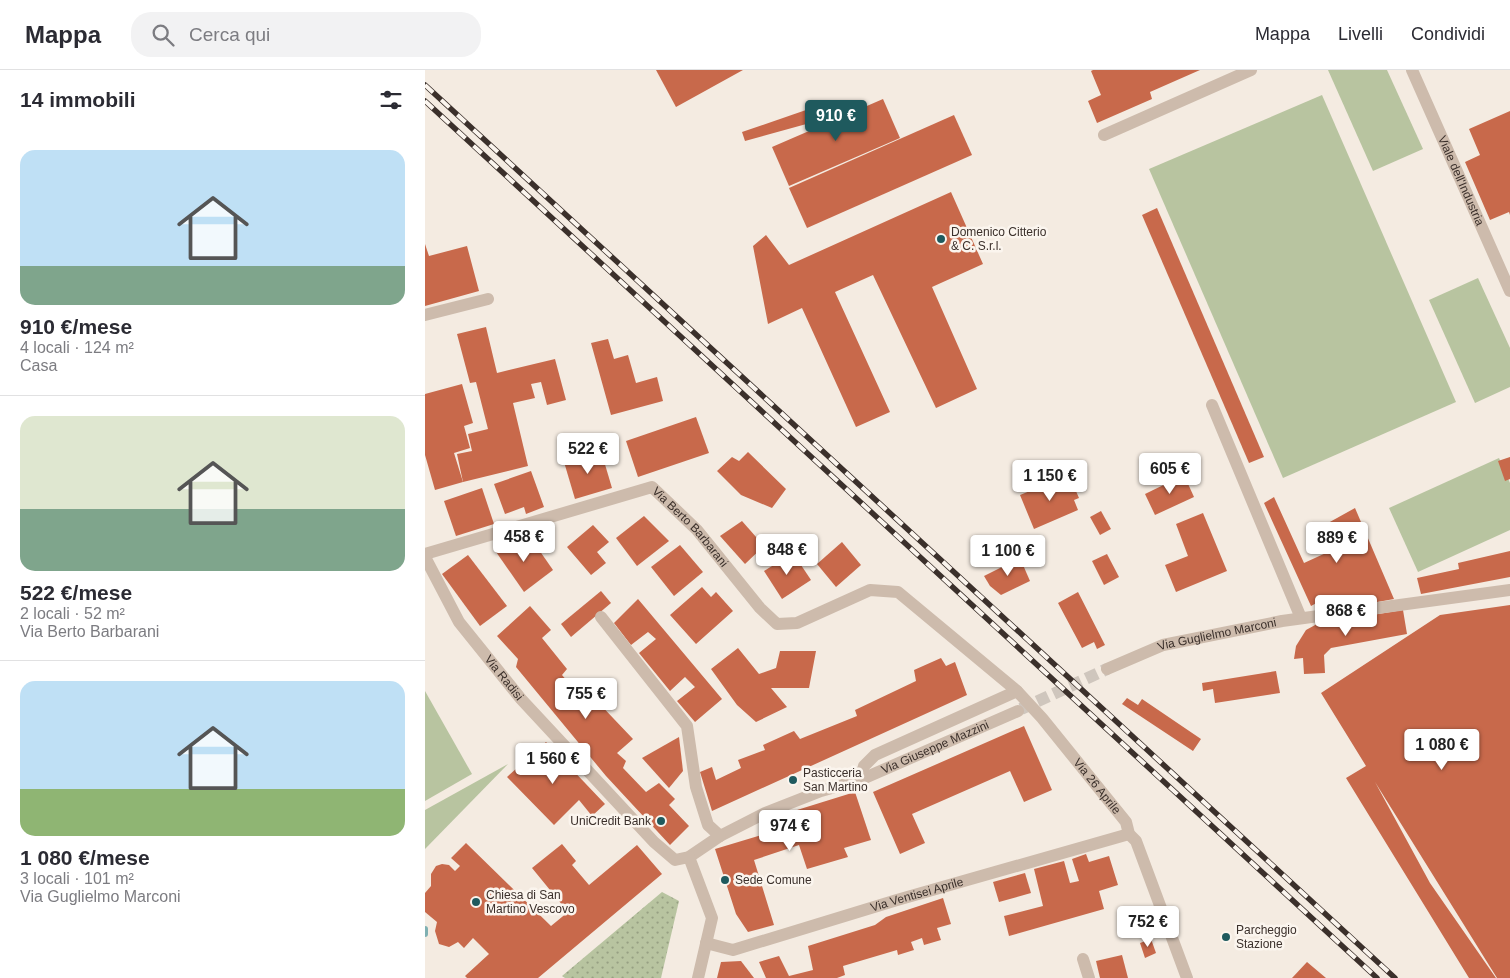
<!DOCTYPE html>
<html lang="it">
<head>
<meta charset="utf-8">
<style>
  body { margin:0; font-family:Helvetica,sans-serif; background:#f2f2f3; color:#2b2b33; height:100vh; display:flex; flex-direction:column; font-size:19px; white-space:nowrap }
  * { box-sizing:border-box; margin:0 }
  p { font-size:16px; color:#7c7c81 }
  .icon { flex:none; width:28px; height:28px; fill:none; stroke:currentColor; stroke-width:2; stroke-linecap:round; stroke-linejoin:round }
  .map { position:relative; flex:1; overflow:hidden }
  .side { display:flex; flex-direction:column; background:#fff; width:425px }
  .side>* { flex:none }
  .price { position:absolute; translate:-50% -42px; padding:0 11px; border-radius:5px; background:#fff; color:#222; font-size:16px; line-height:32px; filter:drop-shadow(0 1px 2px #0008) }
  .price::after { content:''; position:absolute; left:50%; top:30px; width:15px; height:11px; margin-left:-8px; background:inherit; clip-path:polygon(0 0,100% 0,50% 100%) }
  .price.active { background:#1f5a5e; color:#fff }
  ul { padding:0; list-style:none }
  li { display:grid; align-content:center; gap:10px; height:265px; padding:0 20px }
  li+li { border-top:1px solid #e1e1e2 }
  li span { display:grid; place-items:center; height:155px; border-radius:15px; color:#555 }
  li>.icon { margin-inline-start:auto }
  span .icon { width:90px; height:90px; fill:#fffc; stroke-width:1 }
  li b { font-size:21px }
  h2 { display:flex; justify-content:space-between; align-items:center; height:60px; padding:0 20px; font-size:21px }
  header { display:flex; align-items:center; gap:30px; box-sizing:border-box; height:70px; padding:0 25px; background:#fff; border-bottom:1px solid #e1e1e2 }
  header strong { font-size:24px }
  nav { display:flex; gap:28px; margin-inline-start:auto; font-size:18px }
  .search { width:350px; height:45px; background:#f2f2f3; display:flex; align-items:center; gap:12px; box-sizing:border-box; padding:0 18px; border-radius:20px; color:#7c7c81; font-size:19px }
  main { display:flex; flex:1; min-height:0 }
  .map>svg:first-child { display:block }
</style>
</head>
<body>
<header>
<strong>Mappa</strong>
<div class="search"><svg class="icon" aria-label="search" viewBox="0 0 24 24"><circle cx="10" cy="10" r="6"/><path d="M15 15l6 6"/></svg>Cerca qui</div>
<nav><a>Mappa</a><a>Livelli</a><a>Condividi</a></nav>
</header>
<main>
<section class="side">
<h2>14 immobili<svg class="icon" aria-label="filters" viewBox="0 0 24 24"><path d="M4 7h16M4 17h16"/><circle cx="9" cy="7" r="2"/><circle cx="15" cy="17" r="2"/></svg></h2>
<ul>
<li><span style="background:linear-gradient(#bfe0f5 75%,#7fa58c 0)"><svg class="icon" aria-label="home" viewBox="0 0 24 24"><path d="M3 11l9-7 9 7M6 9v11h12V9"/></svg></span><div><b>910 €/mese</b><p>4 locali · 124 m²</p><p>Casa</p></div></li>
<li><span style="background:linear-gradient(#dfe7d0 60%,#7fa58c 0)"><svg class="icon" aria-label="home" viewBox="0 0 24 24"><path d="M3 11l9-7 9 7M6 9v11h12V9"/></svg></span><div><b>522 €/mese</b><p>2 locali · 52 m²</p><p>Via Berto Barbarani</p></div></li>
<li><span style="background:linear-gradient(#bfe0f5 70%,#8fb573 0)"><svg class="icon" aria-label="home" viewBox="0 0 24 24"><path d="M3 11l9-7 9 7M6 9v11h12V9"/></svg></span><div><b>1 080 €/mese</b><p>3 locali · 101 m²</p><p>Via Guglielmo Marconi</p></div></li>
</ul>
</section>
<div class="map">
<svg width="1085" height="908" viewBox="0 0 1085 908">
  <defs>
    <pattern id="park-dots" width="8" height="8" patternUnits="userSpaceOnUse" patternTransform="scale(1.25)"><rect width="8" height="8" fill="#b8c4a0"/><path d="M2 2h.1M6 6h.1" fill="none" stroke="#97a083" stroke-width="1.8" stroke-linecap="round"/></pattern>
  </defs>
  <rect width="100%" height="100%" fill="#f4ebe1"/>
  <g fill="#b8c4a0">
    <polygon points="903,0 962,0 998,79 948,101"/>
    <polygon points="897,25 1031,332 858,408 724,99"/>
    <polygon points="1053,208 1085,278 1085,317 1050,333 1004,230"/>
    <polygon points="1074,388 1085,413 1085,460 993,502 964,438"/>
    <polygon points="0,621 47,704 0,731"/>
    <polygon points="83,694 0,779 0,740"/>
  </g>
  <polygon fill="url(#park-dots)" points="237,822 254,831 236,908 140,908 137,906"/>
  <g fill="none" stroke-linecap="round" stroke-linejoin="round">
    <polyline stroke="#7fb0b2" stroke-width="6" points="0,859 0,864"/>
  </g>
  <g fill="#c8694b">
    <polygon points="231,0 318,0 251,37"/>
    <polygon points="668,0 775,0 725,22 727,29 672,53 663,31 676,25 666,1"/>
    <polygon points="458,29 475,68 364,116 347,77"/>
    <polygon points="381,40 385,53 320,71 317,62"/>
    <polygon points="1085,41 1085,145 1084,142 1065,150 1040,92 1055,85 1044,59"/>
    <polygon points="529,45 547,85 382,158 364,118"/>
    <polygon points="526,122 558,194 507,217 552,319 511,338 448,205 410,222 465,342 431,357 377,238 343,254 328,176 341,165 364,195"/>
    <polygon points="732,138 839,387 824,393 717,145"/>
    <polygon points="0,174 4,186 42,176 54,221 0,236"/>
    <polygon points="61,257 72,303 130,289 141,330 122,335 116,312 106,314 110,328 88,333 103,396 38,412 32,384 47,381 43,364 63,359 51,312 45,313 32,264"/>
    <polygon points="183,269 189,289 203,285 211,313 232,307 238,331 186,345 166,273"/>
    <polygon points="37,314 48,353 39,356 45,378 29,383 38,412 10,420 0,385 0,324"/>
    <polygon points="271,347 284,383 213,407 201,371"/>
    <polygon points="176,381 187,418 150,429 139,392"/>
    <polygon points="323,382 361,419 347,438 316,425 292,401 307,387 314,391"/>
    <polygon points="1085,387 1085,409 1080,411 1073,391"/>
    <polygon points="106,401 119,437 101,444 99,437 80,444 69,414"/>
    <polygon points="759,405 769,427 730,445 720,424"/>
    <polygon points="637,408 640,415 647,412 654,428 649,430 653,440 609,459 595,425"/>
    <polygon points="57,418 69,454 31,466 19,431"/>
    <polygon points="849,427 879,493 914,477 903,453 930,438 969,529 936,535 903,537 899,529 886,536 839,433"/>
    <polygon points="676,441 686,459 675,465 665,447"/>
    <polygon points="778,443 802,501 751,522 740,495 763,486 751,454"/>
    <polygon points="219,446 244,471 212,496 191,468"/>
    <polygon points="317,451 339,476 320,494 295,466"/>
    <polygon points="168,455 184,472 172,482 181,493 166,505 142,477"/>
    <polygon points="82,470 112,477 128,500 99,522 69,479"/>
    <polygon points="417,472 436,495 411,517 392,494"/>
    <polygon points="255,475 278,502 249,526 226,497"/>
    <polygon points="1085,481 1085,507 996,524 992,508 1034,499 1033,493"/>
    <polygon points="368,483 386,510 357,529 339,501"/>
    <polygon points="682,484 694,507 679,515 667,491"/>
    <polygon points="43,485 82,536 55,556 17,504"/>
    <polygon points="595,488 605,511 576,525 565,516 559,506"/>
    <polygon points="277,517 286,527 291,522 308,541 271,574 245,545"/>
    <polygon points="176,521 186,533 146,567 136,554"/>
    <polygon points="653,522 680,575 672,579 669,572 657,578 633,533"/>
    <polygon points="213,529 297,629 270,652 252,631 270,617 260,607 245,621 214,583 231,569 223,562 206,575 189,553"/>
    <polygon points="1085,535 1085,908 1072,908 950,712 1005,813 1071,908 1044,908 921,708 941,696 896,623 1015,545"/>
    <polygon points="105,536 126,560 117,568 142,599 137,605 143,612 150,608 208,669 192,683 201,691 198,698 221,722 234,713 250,729 244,735 264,756 245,775 181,706 91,597 93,589 72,566"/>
    <polygon points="978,540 982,564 906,578 899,585 900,603 879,604 878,588 869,589 871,576 881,560 892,554"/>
    <polygon points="313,578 334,604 351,598 355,581 391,581 384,618 346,618 362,637 331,652 312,635 286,599"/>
    <polygon points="516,588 521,596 530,592 542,625 287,741 275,702 287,697 291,710 316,698 313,690 340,680 338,675 369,661 375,669 432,646 430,640 491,611 489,600"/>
    <polygon points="851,601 855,623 790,633 788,619 778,621 777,613"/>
    <polygon points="702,628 713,635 717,629 776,669 768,681 697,634"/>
    <polygon points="599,656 627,720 599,732 585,701 487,744 500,773 475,784 448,722"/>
    <polygon points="254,667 258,701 244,718 217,688"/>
    <polygon points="121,672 180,734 167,746 154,730 129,755 82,707"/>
    <polygon points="430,722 446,770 419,778 423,787 382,799 374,775 329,790 349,855 323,862 311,844 290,779 356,759 351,750 373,745 372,740"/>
    <polygon points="41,773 126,856 143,842 107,798 137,774 151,791 147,795 164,815 212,775 237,804 113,908 42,908 40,906 64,884 48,868 39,878 33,872 24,877 14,874 10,861 12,852 0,842 0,823 6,816 6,804 11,796 17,794 24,795 30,801 35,796 26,788"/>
    <polygon points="661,784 664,792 684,786 693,815 674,821 679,839 584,866 579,846 618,836 609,799 639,791 645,813 654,811 647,789"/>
    <polygon points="600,803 606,823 574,832 568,812"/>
    <polygon points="518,828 526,854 512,858 516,870 499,875 497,868 486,872 489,880 473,885 472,880 418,896 420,905 412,908 341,908 334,892 354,886 364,906 388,900 383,876 450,855 461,847"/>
    <polygon points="726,869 731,883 720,888 715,873"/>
    <polygon points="697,885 703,908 675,908 671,891"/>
    <polygon points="316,891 329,908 292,908 296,892"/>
    <polygon points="882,892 901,908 867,908"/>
  </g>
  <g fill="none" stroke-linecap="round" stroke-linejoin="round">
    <polyline stroke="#cfc6bd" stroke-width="12" stroke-dasharray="12 6" stroke-linecap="butt" points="596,639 682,599"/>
    <g stroke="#cdbbac" stroke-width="12">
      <path id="s1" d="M987,0L1085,221"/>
      <polyline points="679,65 826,0"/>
      <polyline points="0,245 63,229"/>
      <polyline points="787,335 876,548"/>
      <path id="s2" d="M0,484L227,417L272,460L335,538L352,554L372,553L445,520L473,522L592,621L617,648L701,752L704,764L711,771L762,908"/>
      <path id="s3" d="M0,487L34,552L96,629L229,772L250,790L264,787L295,766L340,743L396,721L435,710L593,641"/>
      <polyline points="176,547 262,656 271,717 283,755 295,766"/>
      <path id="s4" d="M682,599L738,575L857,551L1085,520"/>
      <polyline points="435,710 439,696 450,685 592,621"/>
      <polyline points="264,787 287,848 273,908"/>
      <path id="s5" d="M281,873L308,880L472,830L704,764"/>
      <polyline points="658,889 664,908"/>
    </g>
    <defs>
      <g id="rail">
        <polyline points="0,15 970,908"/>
        <polyline points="0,31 952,908"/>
      </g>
    </defs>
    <use href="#rail" stroke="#3b302b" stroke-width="5.5"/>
    <use href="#rail" stroke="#fbf5ee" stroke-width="4" stroke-dasharray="11" stroke-linecap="butt"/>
  </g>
  <g fill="#1f5a5e" stroke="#fbf5ee" stroke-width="2">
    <circle cx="516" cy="169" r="5"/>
    <circle cx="368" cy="710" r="5"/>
    <circle cx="236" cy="751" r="5"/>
    <circle cx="300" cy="810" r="5"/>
    <circle cx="51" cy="832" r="5"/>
    <circle cx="801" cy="867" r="5"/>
  </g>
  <g text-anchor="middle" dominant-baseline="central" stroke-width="5" stroke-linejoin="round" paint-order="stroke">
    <g font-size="12" fill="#3b302b" stroke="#fbf5ee">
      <text stroke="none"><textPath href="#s1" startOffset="121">Viale dell'Industria</textPath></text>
      <text stroke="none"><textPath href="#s2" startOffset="292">Via Berto Barbarani</textPath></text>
      <text stroke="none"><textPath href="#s4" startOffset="116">Via Guglielmo Marconi</textPath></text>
      <text stroke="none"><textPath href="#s3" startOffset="145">Via Radisi</textPath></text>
      <text stroke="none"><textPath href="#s3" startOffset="680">Via Giuseppe Mazzini</textPath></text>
      <text stroke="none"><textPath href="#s2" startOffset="830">Via 26 Aprile</textPath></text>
      <text stroke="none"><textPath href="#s5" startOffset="220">Via Ventisei Aprile</textPath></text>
    </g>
    <g font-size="12" fill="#3b302b" stroke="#fbf5ee" text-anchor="start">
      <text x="526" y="162">Domenico Citterio<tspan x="526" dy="14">&amp; C. S.r.l.</tspan></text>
      <text x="378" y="703">Pasticceria<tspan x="378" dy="14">San Martino</tspan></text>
      <text x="226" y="751" text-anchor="end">UniCredit Bank</text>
      <text x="310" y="810">Sede Comune</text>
      <text x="61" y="825">Chiesa di San<tspan x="61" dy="14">Martino Vescovo</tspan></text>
      <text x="811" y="860">Parcheggio<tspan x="811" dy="14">Stazione</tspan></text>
    </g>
  </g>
</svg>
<b class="price active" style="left:411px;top:72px">910 €</b>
<b class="price" style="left:163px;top:405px">522 €</b>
<b class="price" style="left:745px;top:425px">605 €</b>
<b class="price" style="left:625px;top:432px">1 150 €</b>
<b class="price" style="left:99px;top:493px">458 €</b>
<b class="price" style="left:912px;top:494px">889 €</b>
<b class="price" style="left:362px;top:506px">848 €</b>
<b class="price" style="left:583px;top:507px">1 100 €</b>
<b class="price" style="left:921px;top:567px">868 €</b>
<b class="price" style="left:161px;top:650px">755 €</b>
<b class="price" style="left:1017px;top:701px">1 080 €</b>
<b class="price" style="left:128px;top:715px">1 560 €</b>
<b class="price" style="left:365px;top:782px">974 €</b>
<b class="price" style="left:723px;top:878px">752 €</b>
</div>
</main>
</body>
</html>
